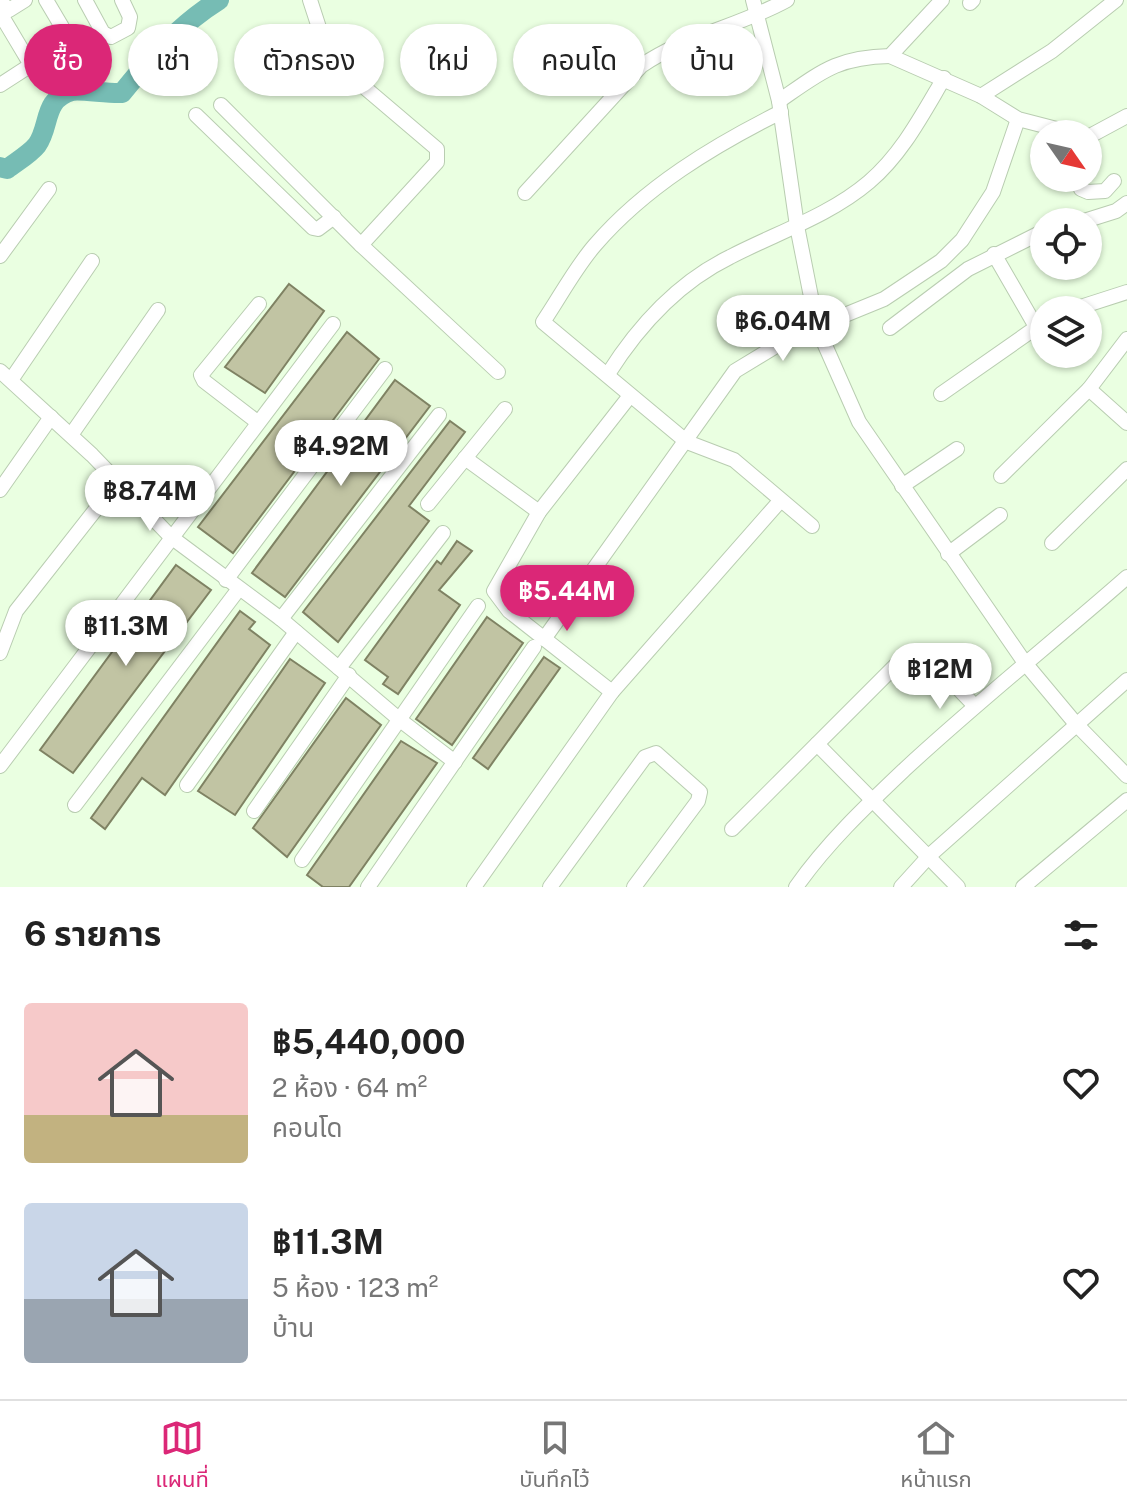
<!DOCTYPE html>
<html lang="th">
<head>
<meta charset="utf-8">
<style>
  body { margin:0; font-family:"Public Sans","Noto Sans Thai",sans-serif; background:#f2f2f2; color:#222; height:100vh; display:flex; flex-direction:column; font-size:30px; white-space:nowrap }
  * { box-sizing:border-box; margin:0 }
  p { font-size:26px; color:#767676 }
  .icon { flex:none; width:44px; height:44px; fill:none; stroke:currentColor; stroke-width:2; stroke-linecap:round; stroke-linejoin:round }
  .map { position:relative; height:887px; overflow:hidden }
  .panel { display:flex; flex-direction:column; background:#fff; flex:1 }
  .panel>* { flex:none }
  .hud { position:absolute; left:24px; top:24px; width:1080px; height:72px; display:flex; gap:16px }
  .needle { width:52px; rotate:124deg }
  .tools { position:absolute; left:1030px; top:120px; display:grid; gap:16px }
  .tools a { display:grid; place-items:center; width:72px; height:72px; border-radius:50%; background:#fff; box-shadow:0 2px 6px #0004; font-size:40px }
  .price { position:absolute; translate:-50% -68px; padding:0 18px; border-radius:28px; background:#fff; color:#222; font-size:26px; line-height:52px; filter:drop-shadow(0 2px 4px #0008) }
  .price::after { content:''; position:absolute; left:50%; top:48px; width:24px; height:18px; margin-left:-12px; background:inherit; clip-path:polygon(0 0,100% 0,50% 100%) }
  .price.active { background:#db2777; color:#fff }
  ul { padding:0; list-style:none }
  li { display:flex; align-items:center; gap:24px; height:200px; padding:0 24px }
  li span { display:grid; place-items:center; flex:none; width:224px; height:160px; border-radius:8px; color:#555 }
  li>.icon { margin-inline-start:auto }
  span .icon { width:96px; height:96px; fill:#fffc; stroke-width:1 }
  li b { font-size:34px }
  h2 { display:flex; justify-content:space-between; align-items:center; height:96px; padding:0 24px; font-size:34px }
  .tag { padding:0 28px; border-radius:36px; background:#fff; box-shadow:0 2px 6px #0004; font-size:28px; line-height:72px }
  .tag.active { background:#db2777; color:#fff }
  .tab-bar { display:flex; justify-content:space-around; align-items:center; height:112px; border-top:2px solid #e0e0e0; background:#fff; font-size:22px; color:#767676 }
  .tab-bar a { display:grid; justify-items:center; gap:4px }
  .tab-bar .active { color:#db2777 }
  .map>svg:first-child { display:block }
</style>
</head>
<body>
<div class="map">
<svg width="1127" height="887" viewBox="0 0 1127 887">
  <rect width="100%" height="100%" fill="#eaffe1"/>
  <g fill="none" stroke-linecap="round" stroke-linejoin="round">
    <path stroke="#76bcb4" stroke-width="20" d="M0,167L7,169C16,162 30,154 37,145C51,125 42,100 72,91C80,89 109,94 122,93C151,57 179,25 219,0"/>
  </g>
  <g fill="#c1c4a3" stroke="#7f8263" stroke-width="2">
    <polygon points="289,284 324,311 265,393 225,367"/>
    <polygon points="347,332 379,359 233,553 198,527"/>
    <polygon points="395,380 430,406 285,597 252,573"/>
    <polygon points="450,421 465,432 409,506 429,521 338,642 303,612"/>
    <polygon points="457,541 472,551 439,590 460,605 398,694 383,684 388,677 365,660 437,561 441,564"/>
    <polygon points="176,565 211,590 73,773 40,750"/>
    <polygon points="240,611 255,622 249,629 270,645 165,795 142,778 105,829 91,818"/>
    <polygon points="487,617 523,643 452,745 416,719"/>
    <polygon points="544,657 560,668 488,769 473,758"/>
    <polygon points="290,659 325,683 235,815 198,791"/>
    <polygon points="346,698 381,725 287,857 253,828"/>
    <polygon points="401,741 437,763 349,887 323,887 307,875"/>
  </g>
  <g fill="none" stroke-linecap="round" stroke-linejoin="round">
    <defs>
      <g id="minor">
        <polyline points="46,0 62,27"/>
        <polyline points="85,0 103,33 111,37 128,28 130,17 122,0"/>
        <polyline points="753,0 779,101 797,226 817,327 859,422 1025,663 1076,724 1127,776"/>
        <polyline points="0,1 9,10 25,0"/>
        <polyline points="970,3 973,0"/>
        <polyline points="0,13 31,65 0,85"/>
        <polyline points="890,56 981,96 1018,119 1076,134"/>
        <polyline points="981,96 1052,51 1116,0"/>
        <path d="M779,101C821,72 837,57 890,56L942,0"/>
        <polyline points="221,105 361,245 437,162 437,149 337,64 324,43 310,0"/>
        <path d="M781,112C713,146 645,187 595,245C575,268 560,297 543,322L687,442L734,460L812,526"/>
        <polyline points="196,115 313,228 318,229 334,217"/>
        <polyline points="1088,137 1127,116"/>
        <polyline points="1081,178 1081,189 1088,192 1105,191 1114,181"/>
        <path d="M525,193L641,66C684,36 740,26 787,0"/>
        <polyline points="1081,222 1116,211 1127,203"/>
        <polyline points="361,245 498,372"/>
        <polyline points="994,254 1035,325"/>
        <polyline points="0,256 49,189"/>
        <polyline points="1071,310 1127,292"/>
        <polyline points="890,328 968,269 1044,231"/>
        <polyline points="0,371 92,455 171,537 281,619 400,720 455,762"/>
        <path d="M608,374C639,325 677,283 730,257C776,233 829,216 869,182C902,154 922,115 944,78"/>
        <polyline points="11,380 92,261"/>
        <polyline points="1089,389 1127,423"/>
        <polyline points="941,394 1044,322"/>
        <polyline points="256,421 204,381 201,375 259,304"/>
        <polyline points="71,435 158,310"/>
        <polyline points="465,458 539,512"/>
        <polyline points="1001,476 1089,389 1127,339"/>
        <polyline points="902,486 957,449"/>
        <polyline points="0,490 51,417"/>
        <polyline points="428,504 505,409"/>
        <polyline points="1052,543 1127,469"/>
        <polyline points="948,554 1000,515"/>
        <polyline points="226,580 385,369"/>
        <polyline points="281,619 439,415"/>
        <polyline points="544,639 735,371 791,337 884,299 941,261 962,240 993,192 1018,119"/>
        <polyline points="0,653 16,611 118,481"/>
        <polyline points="928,657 974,705"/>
        <polyline points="339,668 443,533"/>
        <polyline points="612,692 509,611 494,591 539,512 629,397"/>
        <polyline points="817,744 958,887"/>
        <polyline points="0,766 333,324"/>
        <polyline points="187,785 296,632"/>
        <polyline points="75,805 238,590"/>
        <polyline points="254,811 349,675"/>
        <polyline points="732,829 904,657"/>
        <polyline points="302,860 478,606"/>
        <polyline points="368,887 534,647"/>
        <polyline points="474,887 612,692 780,501"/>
        <polyline points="550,887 645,757 656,753 700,792 698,801 634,887"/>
        <path d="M796,887C827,843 865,807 904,770C976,703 1053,642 1127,577"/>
        <polyline points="901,887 930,855 1127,680"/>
        <polyline points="1023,887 1127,800"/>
      </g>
    </defs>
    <use href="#minor" stroke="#b9cdb1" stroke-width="16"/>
    <use href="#minor" stroke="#fff" stroke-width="14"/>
  </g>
</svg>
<div class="tools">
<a><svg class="needle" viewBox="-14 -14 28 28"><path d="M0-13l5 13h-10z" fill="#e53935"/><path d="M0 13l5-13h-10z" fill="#767676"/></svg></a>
<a><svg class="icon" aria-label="locate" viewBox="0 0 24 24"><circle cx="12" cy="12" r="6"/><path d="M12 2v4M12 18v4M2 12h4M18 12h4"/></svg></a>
<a><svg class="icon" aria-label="layers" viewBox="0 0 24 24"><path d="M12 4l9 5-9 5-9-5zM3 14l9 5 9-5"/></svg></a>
</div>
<b class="price" style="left:783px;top:363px">฿6.04M</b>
<b class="price" style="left:341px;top:488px">฿4.92M</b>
<b class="price" style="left:150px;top:533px">฿8.74M</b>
<b class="price active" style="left:567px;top:633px">฿5.44M</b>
<b class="price" style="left:126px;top:668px">฿11.3M</b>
<b class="price" style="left:940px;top:711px">฿12M</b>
<div class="hud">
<a class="tag active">ซื้อ</a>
<a class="tag">เช่า</a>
<a class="tag">ตัวกรอง</a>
<a class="tag">ใหม่</a>
<a class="tag">คอนโด</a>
<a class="tag">บ้าน</a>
</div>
</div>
<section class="panel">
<h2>6 รายการ<svg class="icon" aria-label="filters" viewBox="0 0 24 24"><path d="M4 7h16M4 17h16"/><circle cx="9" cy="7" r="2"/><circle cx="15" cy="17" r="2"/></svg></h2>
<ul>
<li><span style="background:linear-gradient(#f6c9c9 70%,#c2b280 0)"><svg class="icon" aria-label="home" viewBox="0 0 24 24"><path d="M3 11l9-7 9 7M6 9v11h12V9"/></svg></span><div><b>฿5,440,000</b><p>2 ห้อง · 64 m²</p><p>คอนโด</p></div><svg class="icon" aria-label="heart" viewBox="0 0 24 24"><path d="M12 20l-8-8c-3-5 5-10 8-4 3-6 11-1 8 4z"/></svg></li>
<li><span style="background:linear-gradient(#c9d6e8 60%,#9aa5b1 0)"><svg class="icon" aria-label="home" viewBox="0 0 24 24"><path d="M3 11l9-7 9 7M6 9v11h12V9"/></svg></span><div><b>฿11.3M</b><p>5 ห้อง · 123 m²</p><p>บ้าน</p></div><svg class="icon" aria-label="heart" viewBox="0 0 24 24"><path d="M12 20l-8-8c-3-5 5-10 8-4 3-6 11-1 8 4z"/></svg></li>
</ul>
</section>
<nav class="tab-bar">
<a class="active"><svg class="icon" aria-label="map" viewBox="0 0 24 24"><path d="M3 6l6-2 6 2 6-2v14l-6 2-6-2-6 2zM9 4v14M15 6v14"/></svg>แผนที่</a>
<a><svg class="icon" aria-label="saved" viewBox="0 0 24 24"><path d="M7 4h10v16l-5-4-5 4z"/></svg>บันทึกไว้</a>
<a><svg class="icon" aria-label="home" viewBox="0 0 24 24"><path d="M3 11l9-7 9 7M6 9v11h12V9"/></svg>หน้าแรก</a>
</nav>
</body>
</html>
